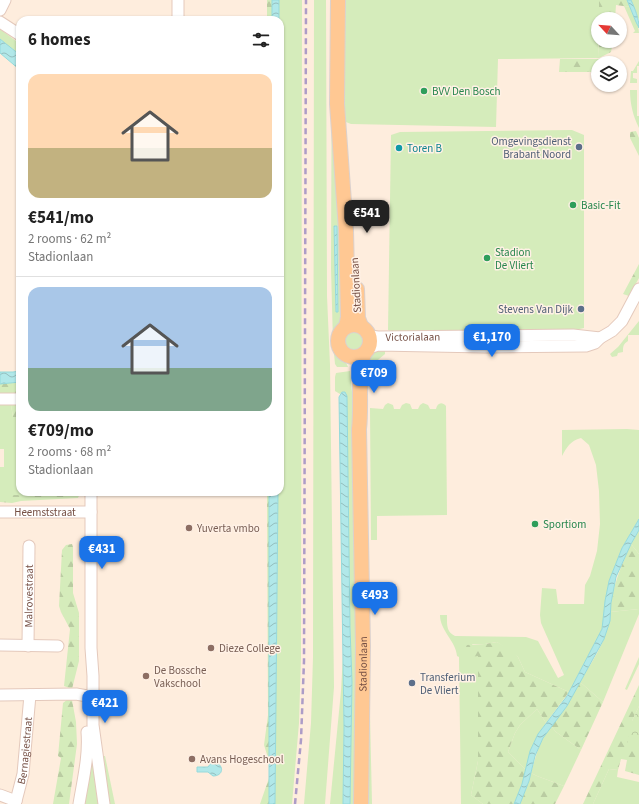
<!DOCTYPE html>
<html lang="en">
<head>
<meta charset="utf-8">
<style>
  body { margin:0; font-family:"Source Sans 3",sans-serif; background:#f6f6f6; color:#222; height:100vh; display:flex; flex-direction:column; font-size:15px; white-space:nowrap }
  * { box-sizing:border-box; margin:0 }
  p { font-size:13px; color:#767676 }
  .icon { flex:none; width:22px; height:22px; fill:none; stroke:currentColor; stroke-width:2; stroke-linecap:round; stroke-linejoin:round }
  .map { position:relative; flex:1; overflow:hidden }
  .sheet { position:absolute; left:16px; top:16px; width:268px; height:480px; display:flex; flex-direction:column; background:#fff; border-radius:12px; box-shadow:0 1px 3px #0004 }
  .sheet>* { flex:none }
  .needle { width:26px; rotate:296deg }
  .buttons { position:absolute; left:591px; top:12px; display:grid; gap:8px }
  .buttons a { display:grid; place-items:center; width:36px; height:36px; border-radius:50%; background:#fff; box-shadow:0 1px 3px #0004; font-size:20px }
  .price { position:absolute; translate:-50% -34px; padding:0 9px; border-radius:8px; background:#1a73e8; color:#fff; font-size:13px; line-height:26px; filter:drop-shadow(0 1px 2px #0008) }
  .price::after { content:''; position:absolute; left:50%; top:24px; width:12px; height:9px; margin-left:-6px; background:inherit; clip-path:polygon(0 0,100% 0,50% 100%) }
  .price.selected { background:#222; color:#fff }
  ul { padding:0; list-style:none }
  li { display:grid; align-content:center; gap:8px; height:212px; padding:0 12px }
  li+li { border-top:1px solid #e0e0e0 }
  li span { display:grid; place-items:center; height:124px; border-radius:12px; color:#555 }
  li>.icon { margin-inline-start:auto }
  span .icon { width:72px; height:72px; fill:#fffc; stroke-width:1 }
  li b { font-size:17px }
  h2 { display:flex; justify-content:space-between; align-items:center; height:48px; padding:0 12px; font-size:17px }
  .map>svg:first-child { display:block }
</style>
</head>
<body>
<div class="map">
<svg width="639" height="804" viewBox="0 0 639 804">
  <defs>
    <pattern id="forest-firs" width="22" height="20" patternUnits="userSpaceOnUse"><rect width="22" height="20" fill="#d5ecbb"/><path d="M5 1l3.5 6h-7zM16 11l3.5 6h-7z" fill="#bacca2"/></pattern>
    <pattern id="park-crowns" width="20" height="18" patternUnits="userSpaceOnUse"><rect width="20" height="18" fill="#d5ecbb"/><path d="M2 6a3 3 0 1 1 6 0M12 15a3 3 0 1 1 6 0" fill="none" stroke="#bacca2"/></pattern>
    <pattern id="water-waves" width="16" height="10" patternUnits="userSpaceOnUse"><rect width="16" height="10" fill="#b1e8e9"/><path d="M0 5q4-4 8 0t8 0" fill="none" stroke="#95bebe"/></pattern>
  </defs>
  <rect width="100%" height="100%" fill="#feeddd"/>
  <g fill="#d5ecbb" fill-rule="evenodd">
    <polygon points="279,0 302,0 301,657 299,723 292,804 275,804 278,492 280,492 280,20 279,20"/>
    <polygon points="314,0 326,0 327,296 330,365 334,687 325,804 304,804 311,723 313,657"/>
    <path d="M332,0L343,230L344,323C334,331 329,343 338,354C342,358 346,361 348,367H337L335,364L333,343L331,268ZM334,226H337L338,312H336Z"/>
    <polygon points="344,0 599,0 599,19 598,19 599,58 498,59 496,127 351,124 346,122 344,118"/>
    <polygon points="631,0 639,0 639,20"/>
    <path d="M624,6L630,7C633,15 639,25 639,33H633L635,31Z"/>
    <polygon points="0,29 20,44 20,55 0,39"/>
    <polygon points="639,61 639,66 637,66 637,73 633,73 633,78 637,79 637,83 630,83 631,71 633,71"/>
    <path d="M630,90H637V116H639V128C633,116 630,104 630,90Z"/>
    <polygon points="572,130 584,135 584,328 575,330 398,333 388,330 391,135 400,132"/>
    <path d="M639,321V335H628V341C623,344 623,347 623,352L618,353L617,356L612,357L610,354L618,347Z"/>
    <circle cx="354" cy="341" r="11"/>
    <path d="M385,348V354L372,365L364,366C368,352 372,351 385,348Z"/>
    <polygon points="350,371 356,434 357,804 350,804 352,682 342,392 340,394 335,391 335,377 336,373"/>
    <path d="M388,403L393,405L394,409H400L402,405L406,403L410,404L412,409H418L420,405L423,403L428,405L430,409H436C437,403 442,401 446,406L447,515L377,516V540H371L370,408L383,409L385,405Z"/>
    <polygon points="0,405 11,405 13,417 20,417 20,492 69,492 69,494 47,495 0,495 0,467 4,467 4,449 0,449"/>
    <path d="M627,429L639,430V519L622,548L609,581L605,601L602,629L569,692L525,672L518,657L497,642L485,644H472L478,655V761L471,795L483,804H461L459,657L457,656C456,641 440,631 440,615H447C447,624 446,632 455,636L526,637L538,641L558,678L564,675L541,623L540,615L542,588L556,589L558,604H584L585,585L590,576L597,551L600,524L599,491L596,465L589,445L581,438C570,441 567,447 562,456V430Z"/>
    <polygon points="639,530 639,554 631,544"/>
    <path d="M639,609V614L603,702L580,682C593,660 609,638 610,612Z"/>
    <polygon points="343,655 344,727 343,804 330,804 341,691"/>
    <polygon points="639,657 639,664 627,690 625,689"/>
    <polygon points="369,670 372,804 366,804"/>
    <path d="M537,709L546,723C534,739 530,750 526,770L508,752L515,733L520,725Z"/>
    <path d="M551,726L556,732L581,750L564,786L537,776L531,773C536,755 540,740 551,726Z"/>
    <polygon points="90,738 101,804 83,804"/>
    <polygon points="103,756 105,756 115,804 109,804"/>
    <polygon points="609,769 618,770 617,777 639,782 639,804 593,804"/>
  </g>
  <g fill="url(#forest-firs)">
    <rect x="267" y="0" width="5" height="20"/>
    <polygon points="599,0 627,0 630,7 616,5 615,19 599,19"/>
    <polygon points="599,41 613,41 611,52 599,58"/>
    <path d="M560,59H616C622,61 623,65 624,72H620V63H598V72H559Z"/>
    <polygon points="636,131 639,138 639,156 630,138 630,132"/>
    <polygon points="639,264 639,278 629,296 623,294"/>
    <polygon points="20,382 20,395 0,396 0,384"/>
    <polygon points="11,405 20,405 20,417 13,417"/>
    <polygon points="69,492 80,492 78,498 21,501 12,503 0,502 0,495 47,495 69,494"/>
    <polygon points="267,492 269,492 269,804 260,804 269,778 269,761 264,745 268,715"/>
    <polygon points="72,544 73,547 73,593 79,613 79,661 72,689 64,686 70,629 61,612 59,606 62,550 66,545"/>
    <path d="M631,544L639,554V609L610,612C612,587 621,566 631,544Z"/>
    <polygon points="497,642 511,650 518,657 525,672 569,692 546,723 537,709 520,725 515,733 508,752 526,770 522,784 514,804 483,804 471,795 478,761 478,656 463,658 462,654 467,645 485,644"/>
    <polygon points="580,682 603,702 581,750 556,732 551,726 567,706"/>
    <polygon points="639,685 639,706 632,721 639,748 639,775 625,771 627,760 621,759 618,770 609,769 593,804 583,804"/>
    <polygon points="68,699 72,700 76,722 77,744 69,804 53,804 61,758 58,756 63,703"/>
    <polygon points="531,773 537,776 564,786 555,804 520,804 529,781"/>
  </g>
  <polygon fill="url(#park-crowns)" points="639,706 639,748 627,742 632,721"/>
  <g fill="url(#water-waves)" stroke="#96dadb">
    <rect x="272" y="0" width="7" height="20"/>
    <path d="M627,0H631C635,9 639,18 639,28L636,22Z"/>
    <polygon points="0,39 20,55 20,70 0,53"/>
    <polygon points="334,226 337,226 338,312 336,312"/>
    <polygon points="20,371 20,382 0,384 0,372 13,372"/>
    <polygon points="342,392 345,392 347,396 350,628 352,682 350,804 343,804 344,727 339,397"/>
    <polygon points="269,492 278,492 275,804 269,804"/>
    <polygon points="639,519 639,530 631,544 616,577 611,603 610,621 604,639 567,706 543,738 535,756 529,781 520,804 514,804 522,784 530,751 538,734 567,696 602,629 605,601 609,581 622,548"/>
    <path d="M215,762C225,766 223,776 213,776L208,772H197V767H208L211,763Z"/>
  </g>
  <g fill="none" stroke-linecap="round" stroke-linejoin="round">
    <defs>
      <g id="minor">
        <polyline points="0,10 5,0"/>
        <polyline points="178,20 178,0"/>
        <polyline points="0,22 20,35"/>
        <path id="s1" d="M370,336L378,337L573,335L600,338"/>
        <polyline points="369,348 378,345 485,347 586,346 595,343 600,338 612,331 622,321 639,289"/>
        <polyline points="0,399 20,399"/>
        <polyline points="91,492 91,648 93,676 93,725 104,804"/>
        <path id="s2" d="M0,512H91"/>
        <polyline points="0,645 58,646"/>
        <path id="s3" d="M28,646L29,546"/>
        <polyline points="0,695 76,694 93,697"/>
        <polyline points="0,795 16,801"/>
        <path id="s4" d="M14,804L16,801L23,774L30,695"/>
        <path d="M79,804C83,780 89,756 87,732"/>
      </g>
      <g id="major">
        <polyline points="338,0 337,104 346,230 348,317 346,327"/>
        <polyline points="357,289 358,318 361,326"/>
        <circle cx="354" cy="341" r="16"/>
        <path id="s5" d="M361,804L363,646L359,429C362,406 357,375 364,354"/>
      </g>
    </defs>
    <use href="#minor" stroke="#e4c9bc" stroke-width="13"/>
    <use href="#major" stroke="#dbd1ce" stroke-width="16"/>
    <use href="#minor" stroke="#fff" stroke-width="11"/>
    <use href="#major" stroke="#ffc893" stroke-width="14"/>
    <polyline stroke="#ad9cc7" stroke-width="2.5" stroke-dasharray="6 4" stroke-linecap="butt" points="295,804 301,740 304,661 306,0"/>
  </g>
  <g fill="#2e9e5b" stroke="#fff1e5" stroke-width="1.5">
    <circle cx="424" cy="91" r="4"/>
    <circle cx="573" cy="205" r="4"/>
    <circle cx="487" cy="258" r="4"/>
    <circle cx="535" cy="524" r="4"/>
  </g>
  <g fill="#5c6f8a" stroke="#fff1e5" stroke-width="1.5">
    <circle cx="579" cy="147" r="4"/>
    <circle cx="581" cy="309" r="4"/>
    <circle cx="412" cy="683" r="4"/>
  </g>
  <circle fill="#0f9aa8" stroke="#fff1e5" stroke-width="1.5" cx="399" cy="148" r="4"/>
  <g fill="#8d6e63" stroke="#fff1e5" stroke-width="1.5">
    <circle cx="189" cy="528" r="4"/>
    <circle cx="211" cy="648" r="4"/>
    <circle cx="146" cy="676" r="4"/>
    <circle cx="192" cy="759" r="4"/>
  </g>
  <g text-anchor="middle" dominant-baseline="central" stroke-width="3" stroke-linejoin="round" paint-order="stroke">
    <g font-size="11" fill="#27864d" stroke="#fff1e5" text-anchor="start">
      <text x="432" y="91">BVV Den Bosch</text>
      <text x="581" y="205">Basic-Fit</text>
      <text x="495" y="252">Stadion<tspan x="495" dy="13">De Vliert</tspan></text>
      <text x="543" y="524">Sportiom</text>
    </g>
    <g font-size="11" fill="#4e5e75" stroke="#fff1e5" text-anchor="end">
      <text x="571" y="141">Omgevingsdienst<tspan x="571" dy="13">Brabant Noord</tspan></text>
      <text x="573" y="309">Stevens Van Dijk</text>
      <text x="420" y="677" text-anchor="start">Transferium<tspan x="420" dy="13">De Vliert</tspan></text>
    </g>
    <g font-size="11" fill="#0d838f" stroke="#fff1e5" text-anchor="start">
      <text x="407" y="148">Toren B</text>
    </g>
    <g font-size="11" fill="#754f44" stroke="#fff1e5">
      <text transform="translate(356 285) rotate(-93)">Stadionlaan</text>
      <text stroke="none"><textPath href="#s1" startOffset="43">Victorialaan</textPath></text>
      <text stroke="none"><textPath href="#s2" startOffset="45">Heemststraat</textPath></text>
      <text stroke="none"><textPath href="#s3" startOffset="50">Malrovestraat</textPath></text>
      <text stroke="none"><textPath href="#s5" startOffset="140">Stadionlaan</textPath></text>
      <text stroke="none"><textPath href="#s4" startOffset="55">Bernagiestraat</textPath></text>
    </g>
    <g font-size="11" fill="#785e54" stroke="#fff1e5" text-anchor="start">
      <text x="197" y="528">Yuverta vmbo</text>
      <text x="219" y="648">Dieze College</text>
      <text x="154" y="670">De Bossche<tspan x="154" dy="13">Vakschool</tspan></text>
      <text x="200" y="759">Avans Hogeschool</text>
    </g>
  </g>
</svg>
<div class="buttons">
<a><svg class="needle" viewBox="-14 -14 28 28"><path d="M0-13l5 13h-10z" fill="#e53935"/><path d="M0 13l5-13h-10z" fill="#767676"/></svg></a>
<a><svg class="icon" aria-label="layers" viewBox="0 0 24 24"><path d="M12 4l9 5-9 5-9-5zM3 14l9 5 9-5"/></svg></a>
</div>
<b class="price selected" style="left:367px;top:234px">€541</b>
<b class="price" style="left:492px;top:358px">€1,170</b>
<b class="price" style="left:374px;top:394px">€709</b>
<b class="price" style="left:102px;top:570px">€431</b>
<b class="price" style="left:375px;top:616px">€493</b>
<b class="price" style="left:105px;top:724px">€421</b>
<section class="sheet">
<h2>6 homes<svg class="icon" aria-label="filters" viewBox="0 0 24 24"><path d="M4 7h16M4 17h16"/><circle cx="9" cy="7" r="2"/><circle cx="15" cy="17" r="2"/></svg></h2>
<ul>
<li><span style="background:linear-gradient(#ffd9b3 60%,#c2b280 0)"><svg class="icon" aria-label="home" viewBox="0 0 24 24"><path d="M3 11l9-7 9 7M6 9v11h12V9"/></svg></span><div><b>€541/mo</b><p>2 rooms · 62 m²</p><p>Stadionlaan</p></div></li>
<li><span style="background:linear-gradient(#a9c7e8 65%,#7fa58c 0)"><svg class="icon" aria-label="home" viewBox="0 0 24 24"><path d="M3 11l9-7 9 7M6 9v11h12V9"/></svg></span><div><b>€709/mo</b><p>2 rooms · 68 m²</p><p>Stadionlaan</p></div></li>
</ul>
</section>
</div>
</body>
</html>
